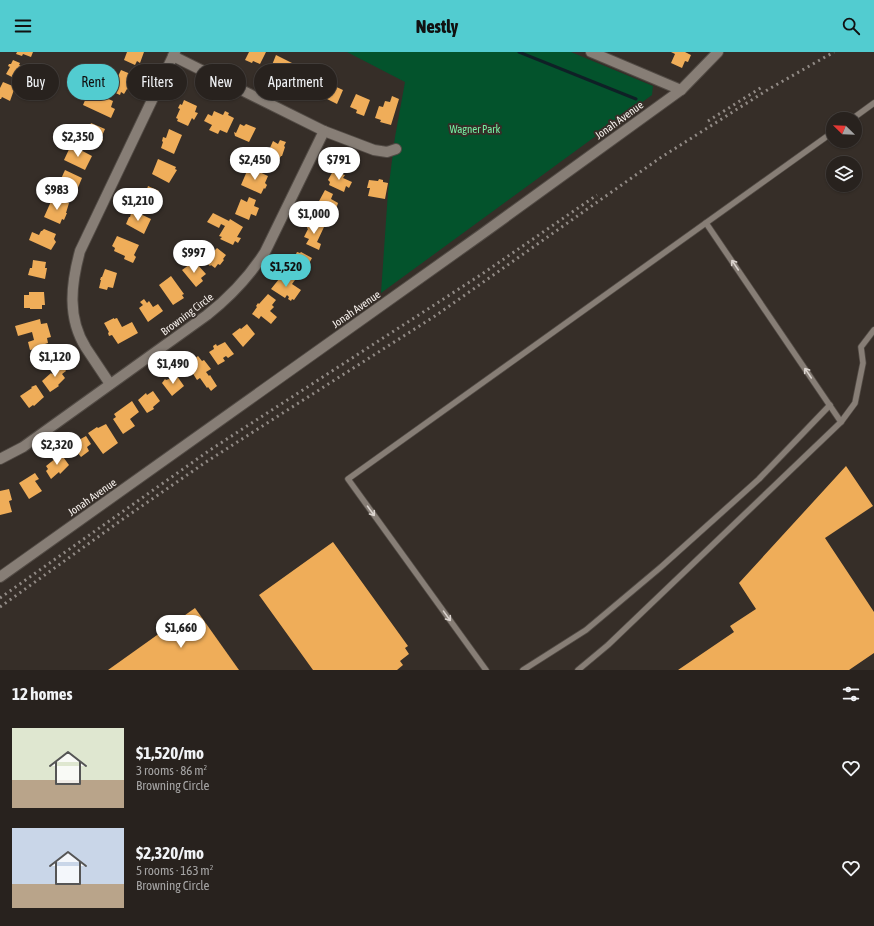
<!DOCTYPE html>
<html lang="en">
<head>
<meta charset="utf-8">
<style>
  body { margin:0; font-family:"Asap Condensed",sans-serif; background:#302a27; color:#f1f3f6; height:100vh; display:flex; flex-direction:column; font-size:15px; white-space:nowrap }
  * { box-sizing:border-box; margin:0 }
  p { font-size:13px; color:#a5a4a4 }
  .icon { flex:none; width:22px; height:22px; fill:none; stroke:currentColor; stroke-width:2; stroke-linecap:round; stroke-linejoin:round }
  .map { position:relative; height:618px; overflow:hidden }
  .side { display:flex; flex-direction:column; background:#28221e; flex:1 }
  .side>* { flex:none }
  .top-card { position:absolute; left:12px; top:12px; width:400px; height:36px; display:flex; gap:8px }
  .needle { width:26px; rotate:293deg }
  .fabs { position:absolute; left:826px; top:60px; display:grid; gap:8px }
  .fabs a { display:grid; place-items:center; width:36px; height:36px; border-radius:50%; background:#28221e; box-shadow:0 1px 3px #0004,0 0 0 1px #443f3c; font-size:20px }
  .price { position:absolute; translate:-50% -34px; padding:0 9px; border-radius:14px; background:#fff; color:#222; font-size:13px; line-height:26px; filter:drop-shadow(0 1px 2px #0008) }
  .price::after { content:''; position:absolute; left:50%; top:24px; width:12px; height:9px; margin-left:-6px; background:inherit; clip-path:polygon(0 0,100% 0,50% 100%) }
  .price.active { background:#52ccd0; color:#111 }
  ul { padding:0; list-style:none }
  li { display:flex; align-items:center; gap:12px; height:100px; padding:0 12px }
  li span { display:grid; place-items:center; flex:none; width:112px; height:80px; border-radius:0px; color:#555 }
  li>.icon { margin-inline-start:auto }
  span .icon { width:48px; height:48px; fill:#fffc; stroke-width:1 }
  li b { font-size:17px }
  h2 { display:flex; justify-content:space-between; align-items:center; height:48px; padding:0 12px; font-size:17px }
  .pill { padding:0 14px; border-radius:18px; background:#28221e; box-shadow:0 1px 3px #0004,0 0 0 1px #443f3c; font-size:14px; line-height:36px }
  .pill.active { background:#52ccd0; color:#111 }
  header { display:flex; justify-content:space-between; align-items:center; height:52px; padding:0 12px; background:#52ccd0; color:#111; font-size:18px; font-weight:800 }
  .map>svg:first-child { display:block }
</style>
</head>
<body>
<header><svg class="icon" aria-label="menu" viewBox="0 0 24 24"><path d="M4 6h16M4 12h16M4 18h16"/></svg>Nestly<svg class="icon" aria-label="search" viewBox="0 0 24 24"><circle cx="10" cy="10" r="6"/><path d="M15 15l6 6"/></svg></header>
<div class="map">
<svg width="874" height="618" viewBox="0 0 874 618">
  <rect width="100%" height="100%" fill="#362e28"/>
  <polygon fill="#03532c" points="347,0 571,0 653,34 652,43 381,241 388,140 395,85 405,30"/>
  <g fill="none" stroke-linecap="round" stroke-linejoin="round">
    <polyline stroke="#0f2026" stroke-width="3" points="519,0 636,47"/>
  </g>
  <g fill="#efad59">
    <polygon points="17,0 33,0 31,5 23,2 22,4 16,2"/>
    <polygon points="127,0 144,0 140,11 137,9 135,13 124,8"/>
    <polygon points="249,0 266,0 260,12 253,9 252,11 245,8"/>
    <polygon points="671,0 685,0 691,3 688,10 685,9 682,16 671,11 675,2"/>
    <polygon points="276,3 292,11 286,25 281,22 279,26 273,23 275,20 270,18"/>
    <polygon points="13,8 20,11 19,13 25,16 20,26 12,23 12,25 6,22 10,15 8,14 9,12 11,12"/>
    <polygon points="121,18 133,23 129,38 127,37 124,42 121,40 120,43 111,39"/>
    <polygon points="303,18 317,24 314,34 311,33 310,36 298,30"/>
    <polygon points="3,30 15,35 10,49 2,45 1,47 0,47 0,36"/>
    <polygon points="330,32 343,38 337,52 327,47 328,45 325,44"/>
    <polygon points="97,42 113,49 111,55 115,57 111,66 83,53 86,46 93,49"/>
    <polygon points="356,42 370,48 364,64 356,61 357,58 350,55"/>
    <polygon points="392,44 399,47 391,73 380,70 381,68 375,66 379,54 383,55 385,49 390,50"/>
    <polygon points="184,48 197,54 195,60 198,61 194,68 192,66 188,74 177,69 178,67 176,66 180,57 178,56 180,52 182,53"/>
    <polygon points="214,59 223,63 225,59 229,61 228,63 234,66 227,81 220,78 218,82 209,78 212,73 204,69 208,62 212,64"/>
    <polygon points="91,71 105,77 101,86 103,87 102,90 99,89 97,94 83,88"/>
    <polygon points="240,72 244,74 246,72 256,76 249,90 235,84 234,80 236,81"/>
    <polygon points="169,77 182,83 174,102 161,96 163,90 162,89 163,85 166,86"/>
    <polygon points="280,88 286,90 284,94 285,95 282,104 281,104 276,112 267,108 268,106 266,105 273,89 278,92"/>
    <polygon points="71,93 92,104 85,118 64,108"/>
    <polygon points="158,107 176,115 175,117 177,118 169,131 152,122"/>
    <polygon points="251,116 268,124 265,131 267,133 265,137 264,136 261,142 241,133 247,119 249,120"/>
    <polygon points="65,118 82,126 74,145 56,138"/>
    <polygon points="333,119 345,123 343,126 352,130 349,136 346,134 344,140 329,133 330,130 328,128"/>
    <polygon points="379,127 383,128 383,130 388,131 385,147 368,144 370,136 367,136 369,128 378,129"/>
    <polygon points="148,134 159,139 155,147 158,148 155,157 141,150 143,146 141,145 145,136 147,137"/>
    <polygon points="325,138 333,142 331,147 338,151 336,157 333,156 328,167 314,160 317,155 314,154 316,150 318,151"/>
    <polygon points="53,145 69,151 66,161 67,161 64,168 62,167 60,172 44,165"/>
    <polygon points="249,145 256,148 254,154 259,156 256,164 251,162 249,168 235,162 241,147 247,150"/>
    <polygon points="132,158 151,167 144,182 126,172 129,165 130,165"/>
    <polygon points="213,161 229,169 230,167 243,175 237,185 241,186 238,191 235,189 233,193 220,187 222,185 219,184 225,174 221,172 219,176 207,170"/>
    <polygon points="312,169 324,175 317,190 321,192 319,198 306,192 309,187 304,185 308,177 307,176 308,172 310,173"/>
    <polygon points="44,177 56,182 54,187 56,190 51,198 29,188 32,180 39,183 41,179 42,179"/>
    <polygon points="117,184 139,193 134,203 136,205 133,211 124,207 125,204 114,199 115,196 112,194"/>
    <polygon points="217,196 226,203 223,207 224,208 220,213 218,212 215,216 211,213 210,214 201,205 206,199 210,203"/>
    <polygon points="297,200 300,201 301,200 312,206 304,221 290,214"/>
    <polygon points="33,208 46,210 45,216 47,216 45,227 28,223 30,216 32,216"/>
    <polygon points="193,210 197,212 206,222 201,226 203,229 196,235 182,218"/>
    <polygon points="105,217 117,221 113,236 108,235 107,238 99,236 101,228 100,228 101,225 102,225"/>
    <polygon points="286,222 295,228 292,232 301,238 294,248 292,247 291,249 288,247 289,245 287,243 285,246 271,237 279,227 280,228"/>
    <polygon points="171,224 184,242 182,243 184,246 173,253 159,233"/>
    <polygon points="29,240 44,240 45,253 42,253 42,257 30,257 30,256 24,256 24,243 29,243"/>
    <polygon points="268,242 276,248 272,253 274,255 270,259 277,265 271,272 261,264 259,267 252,262 257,255 256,254 258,251 259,252"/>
    <polygon points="144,247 147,251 149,249 153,255 158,252 163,259 148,270 139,256 143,253 140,250"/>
    <polygon points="114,266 114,267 117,266 122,275 132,270 138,281 118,292 112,283 109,284 108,281 109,280 104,271"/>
    <polygon points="40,267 41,272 47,271 51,285 47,286 48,291 45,292 46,295 30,298 28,290 34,288 32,280 18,284 15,274"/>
    <polygon points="247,272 255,282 243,295 232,282 240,276 241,277"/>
    <polygon points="225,290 234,302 228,306 226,304 223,306 225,309 218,313 209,300 214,297 213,294 216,292 217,294"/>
    <polygon points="198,304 202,309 204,308 211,317 206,320 209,324 210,323 217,334 211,339 208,335 207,336 200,326 197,328 188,314 190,313 188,310 191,308 192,309"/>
    <polygon points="61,310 66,319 62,322 65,326 58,333 59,334 50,340 42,329 51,321 52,322 55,320 52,316"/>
    <polygon points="172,324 174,326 177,324 184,334 172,344 162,331 165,327 166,328 169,327"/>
    <polygon points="36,333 44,345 34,354 33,353 29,356 20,344 32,336 31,335"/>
    <polygon points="153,339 160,349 153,355 154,357 147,361 138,348 146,341 147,343"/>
    <polygon points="132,349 139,360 130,367 135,374 123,382 113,367 116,365 114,362"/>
    <polygon points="106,372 118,391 103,402 88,381 97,375 98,376"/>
    <polygon points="86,384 91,392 87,395 89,399 81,405 77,400 75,402 71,396 78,390 77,389"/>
    <polygon points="61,402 69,413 60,422 59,420 51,427 46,419 48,417 46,414"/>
    <polygon points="846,414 873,454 825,486 874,560 874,601 849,618 678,618 734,580 730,574 756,557 739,531"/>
    <polygon points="35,421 39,427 35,429 42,439 29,447 19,431"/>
    <polygon points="9,437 12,448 9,449 12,460 0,463 0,439"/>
    <polygon points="333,490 408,594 405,596 409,602 400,609 403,613 397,618 313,618 259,543"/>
    <polygon points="195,556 239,618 108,618"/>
  </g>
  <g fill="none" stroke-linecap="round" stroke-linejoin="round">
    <defs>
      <g id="service">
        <polyline points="852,67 874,51"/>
        <polyline points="706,171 841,370"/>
        <polyline points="486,618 348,427 833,80"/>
        <polyline points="523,618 586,578 661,515 759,427 830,353"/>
        <polyline points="578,618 608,593 841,370 855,351 863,311 861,295 874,278"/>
      </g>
      <g id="minor">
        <polyline points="591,0 681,38"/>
        <polyline points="173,4 324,79 374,98 387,100 396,97"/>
        <path d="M110,332C102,320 94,308 86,296C67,266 71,232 80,199L175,0"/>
        <path d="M0,407L23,395L207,263C230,245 249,225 265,200L324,79"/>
      </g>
      <polyline id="tertiary" points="0,525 482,182 681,38 718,0"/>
    </defs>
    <use href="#service" stroke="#524b45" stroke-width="7"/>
    <use href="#minor" stroke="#524b45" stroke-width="12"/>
    <use href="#tertiary" stroke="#524b45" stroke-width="12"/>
    <use href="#service" stroke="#877e76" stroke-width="5.5"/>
    <use href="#minor" stroke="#877e76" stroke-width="10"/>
    <use href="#tertiary" stroke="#877e76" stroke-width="10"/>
    <g stroke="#918a85" stroke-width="3" stroke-dasharray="2 4" stroke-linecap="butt">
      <polyline points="708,69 762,35"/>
      <polyline points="0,546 210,398 482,222 597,143"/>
      <polyline points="0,555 123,467 206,410 435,264 660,106 769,37 834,0"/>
    </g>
  </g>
  <defs><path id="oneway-shaft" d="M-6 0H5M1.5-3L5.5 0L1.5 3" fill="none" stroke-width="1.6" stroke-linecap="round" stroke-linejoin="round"/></defs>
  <g stroke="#dad3ce">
    <use href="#oneway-shaft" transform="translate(735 213) rotate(-124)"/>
    <use href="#oneway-shaft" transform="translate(808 321) rotate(-124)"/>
    <use href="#oneway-shaft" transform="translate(371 459) rotate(54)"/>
    <use href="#oneway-shaft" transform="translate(447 564) rotate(54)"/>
  </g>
  <g text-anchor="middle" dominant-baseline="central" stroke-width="4" stroke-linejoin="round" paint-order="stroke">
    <g font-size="11" fill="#f5efeb" stroke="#362e28">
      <text transform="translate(619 68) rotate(-36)">Jonah Avenue</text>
      <text transform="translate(356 257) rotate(-35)">Jonah Avenue</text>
      <text transform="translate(187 262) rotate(-37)">Browning Circle</text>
      <text transform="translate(92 445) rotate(-35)">Jonah Avenue</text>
    </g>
    <g font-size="11" fill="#77f3a5" stroke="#362e28">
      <text x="475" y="77">Wagner Park</text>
    </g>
  </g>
</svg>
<div class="fabs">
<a><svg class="needle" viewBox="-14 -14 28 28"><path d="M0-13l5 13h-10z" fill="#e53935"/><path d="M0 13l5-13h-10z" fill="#a5a4a4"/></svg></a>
<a><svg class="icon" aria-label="layers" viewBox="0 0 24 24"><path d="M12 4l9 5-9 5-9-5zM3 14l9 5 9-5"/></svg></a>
</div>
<b class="price" style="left:78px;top:106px">$2,350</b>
<b class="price" style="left:255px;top:129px">$2,450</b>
<b class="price" style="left:339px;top:129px">$791</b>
<b class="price" style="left:57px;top:159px">$983</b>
<b class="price" style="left:138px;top:170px">$1,210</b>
<b class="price" style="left:314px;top:183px">$1,000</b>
<b class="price" style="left:194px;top:222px">$997</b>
<b class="price active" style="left:286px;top:236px">$1,520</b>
<b class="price" style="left:55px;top:326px">$1,120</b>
<b class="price" style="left:173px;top:333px">$1,490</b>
<b class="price" style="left:57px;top:414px">$2,320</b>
<b class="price" style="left:181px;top:597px">$1,660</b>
<div class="top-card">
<a class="pill">Buy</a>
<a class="pill active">Rent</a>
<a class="pill">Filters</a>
<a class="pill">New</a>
<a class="pill">Apartment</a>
</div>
</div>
<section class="side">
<h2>12 homes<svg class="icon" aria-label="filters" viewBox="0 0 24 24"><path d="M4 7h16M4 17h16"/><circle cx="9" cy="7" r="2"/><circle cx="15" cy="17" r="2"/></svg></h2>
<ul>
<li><span style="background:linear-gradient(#dfe7d0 65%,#b9a48a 0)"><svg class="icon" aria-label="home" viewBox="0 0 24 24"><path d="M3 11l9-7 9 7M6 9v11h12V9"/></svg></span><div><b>$1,520/mo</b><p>3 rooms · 86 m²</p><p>Browning Circle</p></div><svg class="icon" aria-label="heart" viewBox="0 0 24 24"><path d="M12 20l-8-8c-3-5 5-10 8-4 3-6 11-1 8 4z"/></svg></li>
<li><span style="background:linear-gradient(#c9d6e8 70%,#b9a48a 0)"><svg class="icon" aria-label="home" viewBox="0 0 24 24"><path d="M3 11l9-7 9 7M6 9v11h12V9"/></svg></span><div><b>$2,320/mo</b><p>5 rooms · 163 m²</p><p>Browning Circle</p></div><svg class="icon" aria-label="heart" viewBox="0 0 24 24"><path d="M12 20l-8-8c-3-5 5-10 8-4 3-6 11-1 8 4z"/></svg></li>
</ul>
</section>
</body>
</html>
